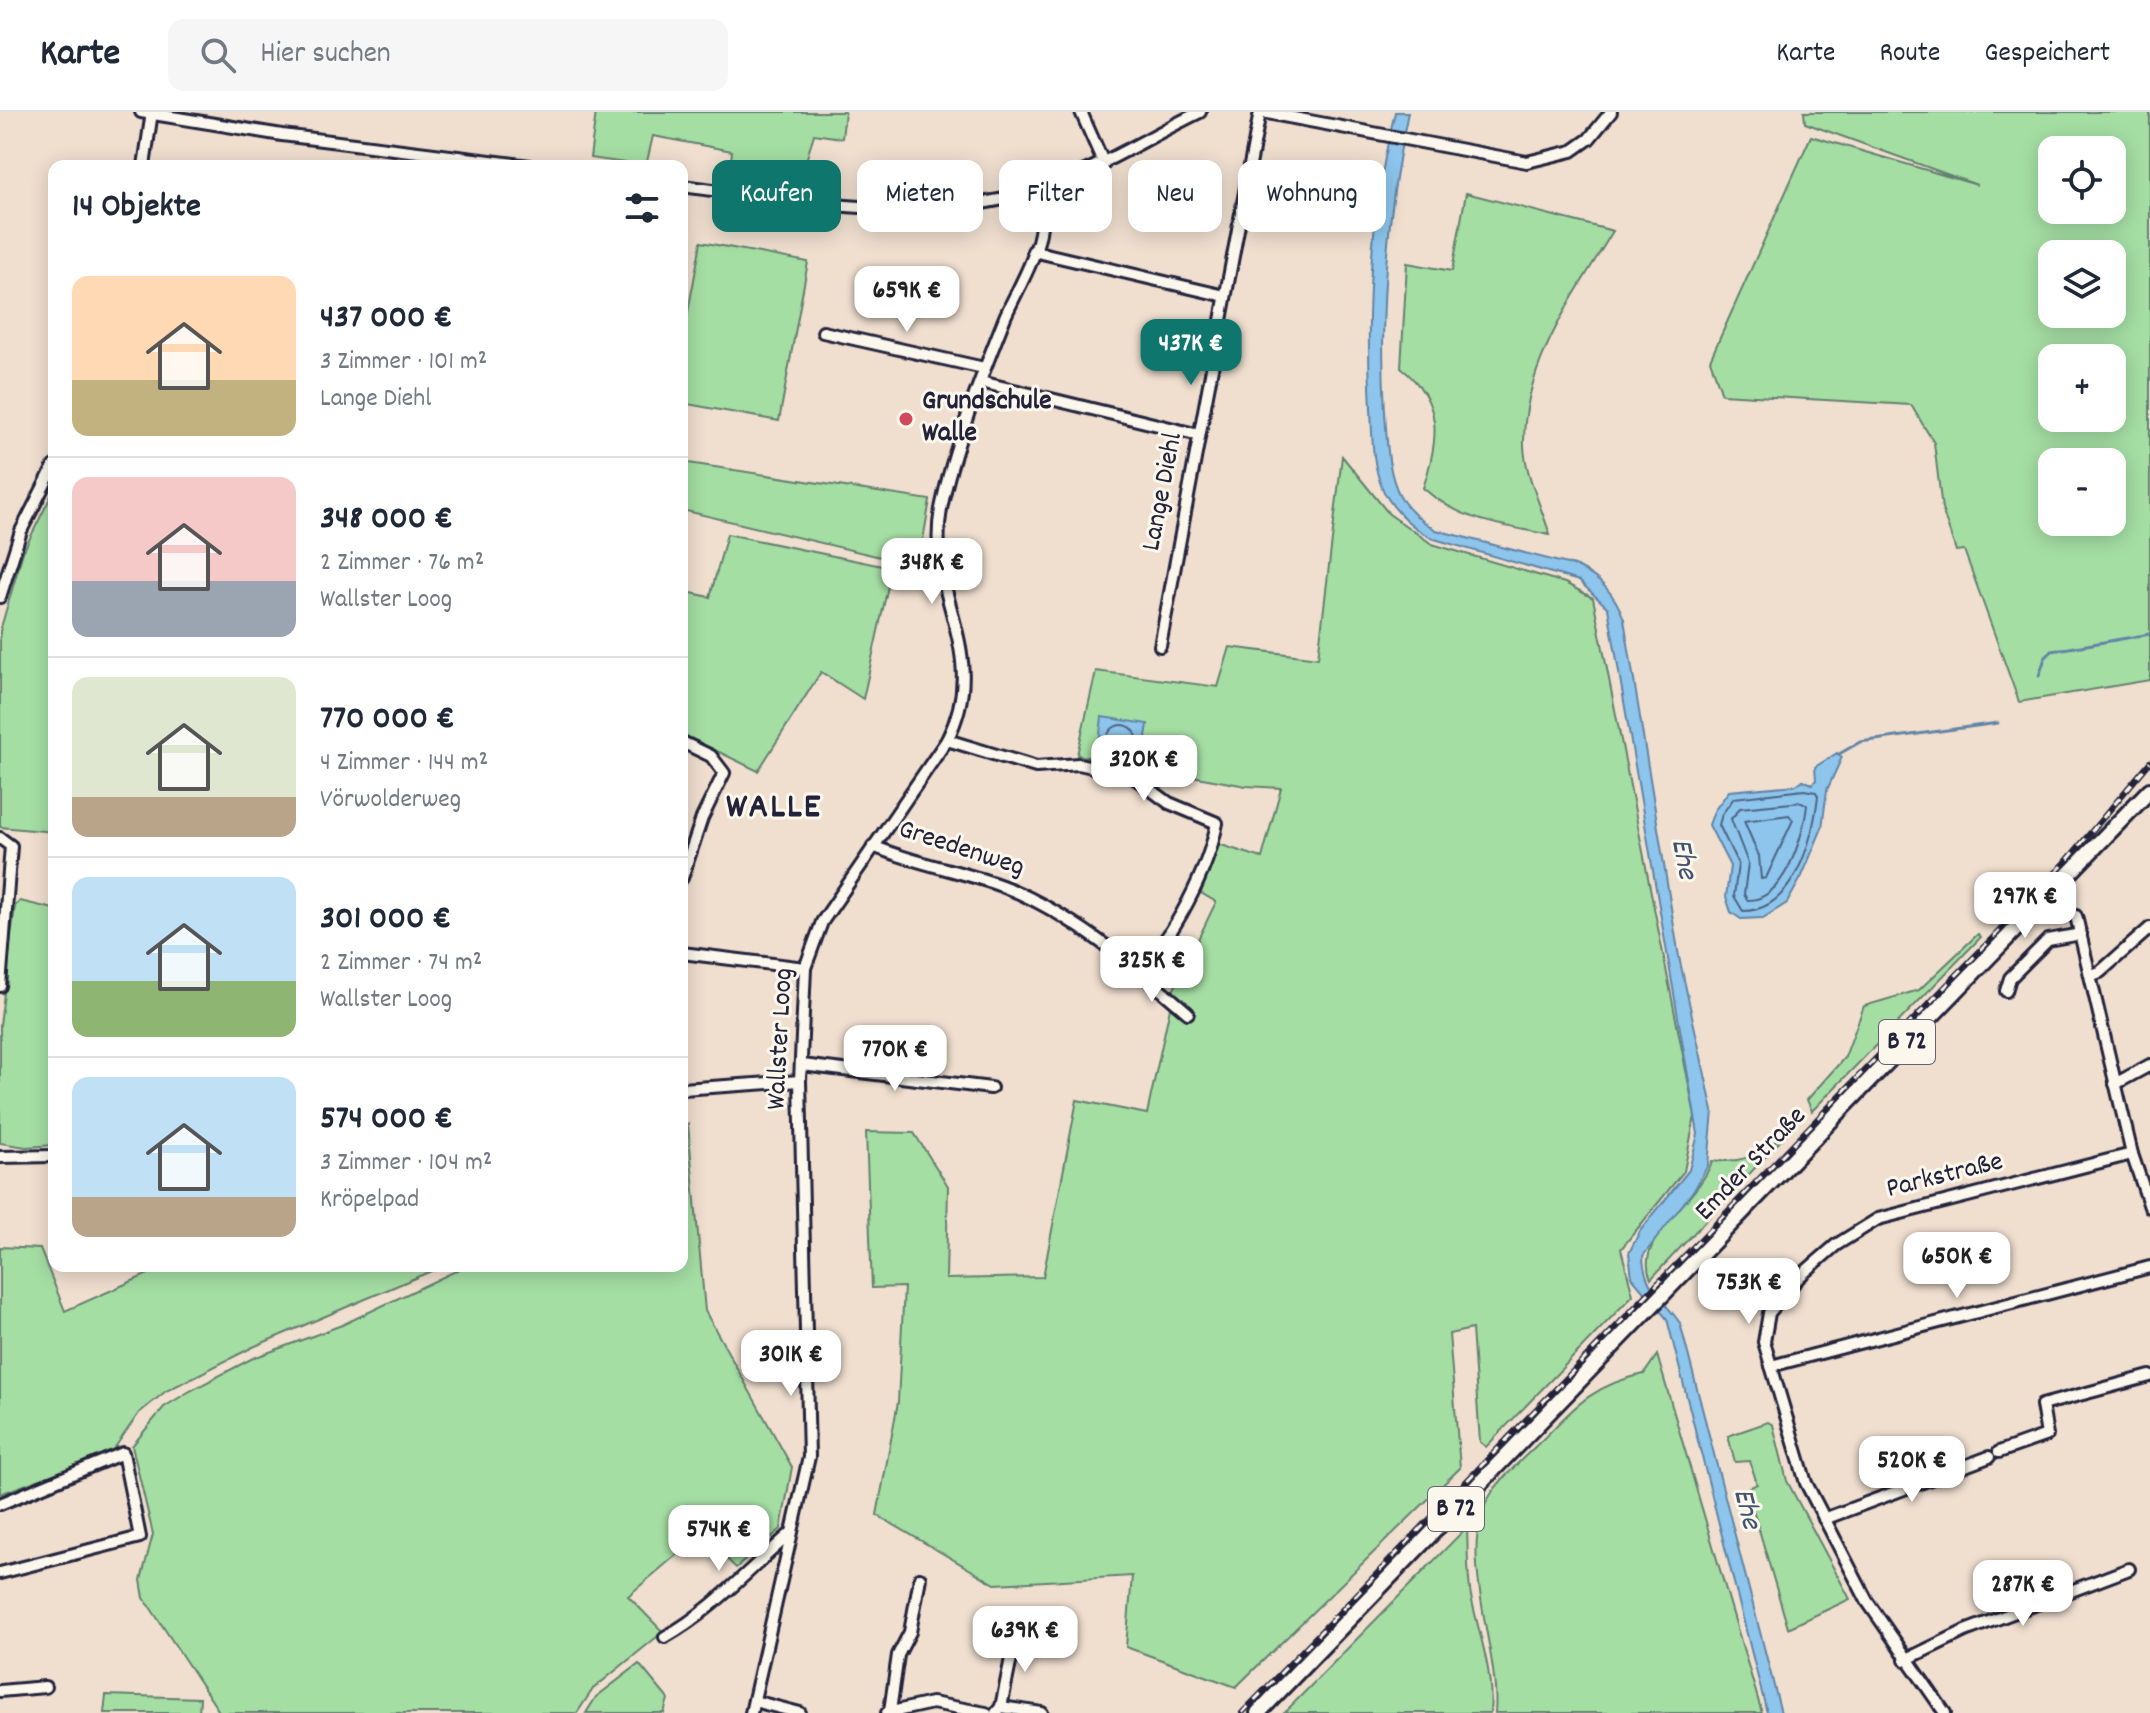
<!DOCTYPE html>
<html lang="de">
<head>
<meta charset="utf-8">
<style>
  body { margin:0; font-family:Dekko,sans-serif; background:#f6f6f7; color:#1f2937; height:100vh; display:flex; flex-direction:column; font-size:30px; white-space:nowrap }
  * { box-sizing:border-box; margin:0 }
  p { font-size:26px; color:#747a83 }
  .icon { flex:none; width:44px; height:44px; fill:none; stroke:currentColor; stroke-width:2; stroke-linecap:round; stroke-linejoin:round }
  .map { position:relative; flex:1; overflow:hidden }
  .panel { position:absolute; left:48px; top:48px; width:640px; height:1112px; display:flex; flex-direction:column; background:#fff; border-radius:16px; box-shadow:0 4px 20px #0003 }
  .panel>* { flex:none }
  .guide { position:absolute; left:712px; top:48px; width:760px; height:72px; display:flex; gap:16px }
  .tools { position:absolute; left:2038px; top:24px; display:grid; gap:16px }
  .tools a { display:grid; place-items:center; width:88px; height:88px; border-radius:16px; background:#fff; box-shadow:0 4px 20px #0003; font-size:40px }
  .price { position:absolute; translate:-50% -68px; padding:0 18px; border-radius:16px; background:#fff; color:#222; font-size:26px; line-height:52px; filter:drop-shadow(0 2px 4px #0008) }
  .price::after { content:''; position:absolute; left:50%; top:48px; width:24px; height:18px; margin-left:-12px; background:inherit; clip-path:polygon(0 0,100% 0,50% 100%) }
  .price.active { background:#0f766e; color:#fff }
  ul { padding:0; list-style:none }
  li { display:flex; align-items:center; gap:24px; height:200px; padding:0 24px }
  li+li { border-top:2px solid #e0e1e3 }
  li span { display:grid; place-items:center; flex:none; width:224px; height:160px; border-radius:16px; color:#555 }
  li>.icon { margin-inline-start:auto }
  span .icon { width:96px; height:96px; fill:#fffc; stroke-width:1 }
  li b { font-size:34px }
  h2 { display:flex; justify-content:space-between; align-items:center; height:96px; padding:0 24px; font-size:34px }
  .chip { padding:0 28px; border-radius:16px; background:#fff; box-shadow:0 4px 20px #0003; font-size:28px; line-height:72px }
  .chip.active { background:#0f766e; color:#fff }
  header { display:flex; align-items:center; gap:48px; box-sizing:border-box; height:112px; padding:0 40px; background:#fff; border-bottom:2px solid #e0e1e3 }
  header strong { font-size:38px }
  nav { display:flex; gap:44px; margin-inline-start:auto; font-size:28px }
  .search { width:560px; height:72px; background:#f6f6f7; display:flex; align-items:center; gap:20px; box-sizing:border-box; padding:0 28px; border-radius:16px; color:#747a83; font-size:30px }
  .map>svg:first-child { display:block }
</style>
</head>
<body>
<header>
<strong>Karte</strong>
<div class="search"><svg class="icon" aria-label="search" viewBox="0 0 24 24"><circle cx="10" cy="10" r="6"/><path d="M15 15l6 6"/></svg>Hier suchen</div>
<nav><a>Karte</a><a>Route</a><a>Gespeichert</a></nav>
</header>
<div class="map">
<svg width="2150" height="1601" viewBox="0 0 2150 1601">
  <rect width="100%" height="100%" fill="#f0dfcf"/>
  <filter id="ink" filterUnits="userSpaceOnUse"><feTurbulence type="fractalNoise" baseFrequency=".0125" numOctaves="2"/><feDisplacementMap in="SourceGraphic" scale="16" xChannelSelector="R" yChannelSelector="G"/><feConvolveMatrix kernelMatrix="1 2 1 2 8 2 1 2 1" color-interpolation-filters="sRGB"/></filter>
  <g filter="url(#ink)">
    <g fill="#a5dea3" stroke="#64806f" stroke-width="2" fill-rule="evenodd">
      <polygon points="596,0 845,0 842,26 814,22 798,76 729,70 732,39 653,24 646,54 590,46"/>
      <path d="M1804,0H2150V568L2019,590L1964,438L1956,439L1942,397L1934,331L1911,293L1722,282L1710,248L1811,24L1977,73L1805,11ZM2052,38H2112V98H2052ZM2052,142H2112V202H2052ZM2052,246H2112V306H2052ZM2052,350H2112V410H2052Z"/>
      <path d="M1466,81L1613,119C1574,184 1522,254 1524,334C1525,362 1542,396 1550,423C1502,413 1461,410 1423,376C1439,328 1444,290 1401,256L1407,151L1452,159Z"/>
      <polygon points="701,130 808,150 779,309 682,291 682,232"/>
      <polygon points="1342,344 1389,402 1432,432 1565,471 1593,486 1695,1004 1684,1059 1621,1137 1633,1183 1486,1335 1480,1330 1472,1217 1449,1222 1460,1356 1236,1575 1126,1535 1132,1464 995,1472 877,1403 898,1290 904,1175 872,1176 866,1020 914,1021 948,1074 946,1167 1043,1165 1077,988 1147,1002 1174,877 1216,790 1201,781 1218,732 1262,746 1281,676 1246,674 1077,643 1096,559 1218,575 1230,535 1318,546"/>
      <polygon points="682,350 930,388 923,428 926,452 914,453 682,398"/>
      <polygon points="54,378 54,720 0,715 0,519 23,440"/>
      <polygon points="727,422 892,456 863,587 821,560 758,659 682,622 682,479 710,485"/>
      <polygon points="20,789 54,797 54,1033 26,1035 0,1031 0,913 15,794"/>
      <polygon points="1978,822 1981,825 1812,999 1807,988 1845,945 1864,894 1919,878"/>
      <polygon points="682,1012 688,1012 705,1199 792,1355 781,1417 736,1456 701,1422 628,1484 663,1520 593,1577 577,1601 220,1601 144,1486 141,1468 153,1422 132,1334 164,1295 190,1279 251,1247 342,1213 466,1154 682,1154"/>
      <path d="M1796,1012L1651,1167C1632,1126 1699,1090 1712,1049C1754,1051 1765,1038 1796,1012Z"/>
      <polygon points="0,1135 40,1137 65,1199 166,1154 443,1154 253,1235 166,1279 139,1301 111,1341 0,1382"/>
      <path d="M1657,1243L1762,1601H1495C1501,1538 1452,1434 1493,1379C1507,1360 1527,1343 1544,1326C1577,1292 1596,1272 1644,1262Z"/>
      <polygon points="1768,1310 1773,1313 1787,1369 1850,1487 1788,1516 1747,1377 1757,1372 1750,1349 1735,1350 1728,1324"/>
      <path d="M1467,1415C1468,1438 1467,1462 1471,1484C1479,1524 1494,1560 1490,1601H1284Z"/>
      <polygon points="639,1552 668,1587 664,1601 586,1601 596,1585"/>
      <polygon points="106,1583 200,1586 199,1601 104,1601"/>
    </g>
    <g fill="#8dc5ec" stroke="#6284a5" stroke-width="2">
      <path d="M1395,0H1408C1387,99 1379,199 1385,300C1387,327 1387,360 1400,384C1408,399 1421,409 1436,418L1575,454C1600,466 1614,480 1624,507L1679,845L1713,999L1708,1053L1696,1075L1643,1144C1644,1177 1662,1185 1680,1211L1781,1601H1767L1667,1207L1632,1165L1629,1141L1640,1119L1689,1058L1698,1022L1608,496L1579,469L1431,426C1412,415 1395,400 1384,380C1372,355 1372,324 1371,296C1365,197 1371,96 1395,0Z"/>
      <polygon points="1102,605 1148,612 1142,650 1104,645 1098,639"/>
      <polygon points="1837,641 1842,645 1827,678 1822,716 1802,764 1787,791 1763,806 1741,807 1731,800 1726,785 1730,754 1709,713 1714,699 1729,679 1796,673 1803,668 1812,672 1816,668 1815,655"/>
    </g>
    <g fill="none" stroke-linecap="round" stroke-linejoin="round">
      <g stroke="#4d6382" stroke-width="2">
        <circle cx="1122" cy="628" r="15"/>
        <path d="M1804,678L1816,680L1818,684C1813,726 1795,799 1743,799L1734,784L1738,752L1719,713L1722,702L1734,686Z"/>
        <path d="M1802,690L1807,693C1804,723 1784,790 1747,788L1744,782L1748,751L1731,707L1740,696Z"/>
        <polygon points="1789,703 1793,708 1766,766 1761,767 1759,744 1744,709"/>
      </g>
      <g stroke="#6284a5" stroke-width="3">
        <polyline points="2039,564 2045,546 2052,539 2150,522"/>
        <polyline points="1839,642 1860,630 1998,611"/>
      </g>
      <defs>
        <g id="minor">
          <polyline points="141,0 282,23 530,54"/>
          <polyline points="1081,0 1104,52"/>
          <polyline points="1262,0 1527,50 1572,39 1589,27 1611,0"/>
          <polyline points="144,54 152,0"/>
          <path d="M682,74C796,88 922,114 1034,79C1094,60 1144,27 1200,0"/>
          <polyline points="1033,139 1225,184"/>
          <polyline points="823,220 984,256"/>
          <polyline points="981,270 1199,323"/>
          <polyline points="0,485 21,419 54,354"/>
          <polyline points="1160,534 1260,0"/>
          <path d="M947,628L1036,655L1079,652L1132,664L1169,691L1217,711C1208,758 1174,826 1139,858"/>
          <polyline points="682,630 711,644 724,661 702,706 682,766"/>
          <polyline points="0,726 11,734 0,874"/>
          <path d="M873,734C920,754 972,760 1019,781C1082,810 1136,856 1188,901"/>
          <polyline points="2076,804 2132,1042 2150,1095"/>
          <polyline points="682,841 805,856"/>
          <polyline points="2092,863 2100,860 2150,816"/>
          <polyline points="2006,879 2010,866 2048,828 2081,822"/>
          <polyline points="802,953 991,976"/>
          <polyline points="2115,972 2150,953"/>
          <polyline points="682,977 800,969"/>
          <polyline points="0,1045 54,1044"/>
          <polyline points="1771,1254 2150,1155"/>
          <polyline points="1999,1340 2047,1323 2042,1293 2150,1264"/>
          <polyline points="0,1392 123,1341 140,1425 0,1461"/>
          <polyline points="1824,1407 1989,1345"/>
          <path d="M665,1525C712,1499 749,1457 790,1422"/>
          <polyline points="1905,1548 1965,1519 2129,1457"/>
          <polyline points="0,1579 45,1575"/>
          <polyline points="754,1589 800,1601"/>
          <polyline points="1001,1595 1016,1522"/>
          <polyline points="890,1599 898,1543 910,1520 920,1466"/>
          <path d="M751,1601L809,1345L800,969L805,856L822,810L947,628C992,540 925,484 941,397C953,336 982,263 1005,205C1017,178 1038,144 1041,114C1042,102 1038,90 1035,78"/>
          <polyline points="887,1601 932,1591 986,1601"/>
          <polyline points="996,1601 1001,1595 1042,1601"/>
          <polyline points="1945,1601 1867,1489 1806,1371 1764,1230 1769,1201 1799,1165 1836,1133 1878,1107 2132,1042"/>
        </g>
        <polyline id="major" points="1258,1601 2150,678"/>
      </defs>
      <use href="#minor" stroke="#22223b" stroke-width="16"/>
      <use href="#major" stroke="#22223b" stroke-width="20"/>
      <use href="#minor" stroke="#fbf7ec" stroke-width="10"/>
      <use href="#major" stroke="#fbf7ec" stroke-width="14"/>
      <defs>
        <polyline id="rail" points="1242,1601 2065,751 2150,650"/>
      </defs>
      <use href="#rail" stroke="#22223b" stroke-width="6"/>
      <use href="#rail" stroke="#fbf7ec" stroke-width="3" stroke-dasharray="9" stroke-linecap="butt"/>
    </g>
  </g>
  <circle fill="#d1495b" stroke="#fbf7ec" stroke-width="3" cx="906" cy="307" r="8"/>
  <g text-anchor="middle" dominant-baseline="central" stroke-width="6" stroke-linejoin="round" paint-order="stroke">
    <g fill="#fbf7ec" stroke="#636270" stroke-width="2">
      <rect x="1879" y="908" width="56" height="44" rx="6"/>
      <rect x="1428" y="1375" width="56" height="44" rx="6"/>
    </g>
    <g font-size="26" font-weight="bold" fill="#22223b">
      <text x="1907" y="930">B 72</text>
      <text x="1456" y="1397">B 72</text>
    </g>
    <g font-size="28" font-weight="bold" fill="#22223b" stroke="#fbf7ec" text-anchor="start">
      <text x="922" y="291">Grundschule<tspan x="922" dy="32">Walle</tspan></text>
    </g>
    <g font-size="28" fill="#22223b" stroke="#fbf7ec">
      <text transform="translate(1164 380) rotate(-79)">Lange Diehl</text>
      <text transform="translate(961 738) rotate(18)">Greedenweg</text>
      <text transform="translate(782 927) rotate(-87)">Wallster Loog</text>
      <text transform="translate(1752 1053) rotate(-46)">Emder Straße</text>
      <text transform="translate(1945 1065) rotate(-14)">Parkstraße</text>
    </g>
    <g font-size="30" font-style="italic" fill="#425370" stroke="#fbf7ec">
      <text transform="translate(1682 747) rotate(79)">Ehe</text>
      <text transform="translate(1745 1397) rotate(76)">Ehe</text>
    </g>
    <g font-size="36" font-weight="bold" letter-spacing="2" fill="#22223b" stroke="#fbf7ec">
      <text x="774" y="697">WALLE</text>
    </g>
  </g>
</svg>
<div class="tools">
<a><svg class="icon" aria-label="locate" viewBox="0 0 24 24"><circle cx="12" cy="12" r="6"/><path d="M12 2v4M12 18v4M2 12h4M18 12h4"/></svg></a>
<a><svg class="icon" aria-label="layers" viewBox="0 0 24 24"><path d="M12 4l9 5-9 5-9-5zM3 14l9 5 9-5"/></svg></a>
<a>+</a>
<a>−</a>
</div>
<b class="price" style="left:907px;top:222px">659K €</b>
<b class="price active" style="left:1191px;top:275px">437K €</b>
<b class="price" style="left:932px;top:494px">348K €</b>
<b class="price" style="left:1144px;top:691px">320K €</b>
<b class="price" style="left:2025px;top:828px">297K €</b>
<b class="price" style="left:1152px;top:892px">325K €</b>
<b class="price" style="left:895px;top:981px">770K €</b>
<b class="price" style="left:1957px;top:1188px">650K €</b>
<b class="price" style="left:1749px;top:1214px">753K €</b>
<b class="price" style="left:791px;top:1286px">301K €</b>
<b class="price" style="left:1912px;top:1392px">520K €</b>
<b class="price" style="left:719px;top:1461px">574K €</b>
<b class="price" style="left:2023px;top:1516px">287K €</b>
<b class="price" style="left:1025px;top:1562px">639K €</b>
<div class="guide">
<a class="chip active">Kaufen</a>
<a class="chip">Mieten</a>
<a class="chip">Filter</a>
<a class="chip">Neu</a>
<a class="chip">Wohnung</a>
</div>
<section class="panel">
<h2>14 Objekte<svg class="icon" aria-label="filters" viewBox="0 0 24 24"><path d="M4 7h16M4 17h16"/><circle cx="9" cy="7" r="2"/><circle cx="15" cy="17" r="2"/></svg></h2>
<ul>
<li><span style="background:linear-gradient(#ffd9b3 65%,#c2b280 0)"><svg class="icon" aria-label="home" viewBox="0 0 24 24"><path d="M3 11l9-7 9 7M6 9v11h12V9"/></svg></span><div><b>437 000 €</b><p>3 Zimmer · 101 m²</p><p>Lange Diehl</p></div></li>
<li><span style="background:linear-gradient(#f6c9c9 65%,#9aa5b1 0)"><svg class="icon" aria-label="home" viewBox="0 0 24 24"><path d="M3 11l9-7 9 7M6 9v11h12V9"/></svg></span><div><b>348 000 €</b><p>2 Zimmer · 76 m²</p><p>Wallster Loog</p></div></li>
<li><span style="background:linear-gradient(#dfe7d0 75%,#b9a48a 0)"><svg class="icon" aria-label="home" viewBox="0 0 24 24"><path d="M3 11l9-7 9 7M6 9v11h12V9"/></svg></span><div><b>770 000 €</b><p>4 Zimmer · 144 m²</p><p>Vörwolderweg</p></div></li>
<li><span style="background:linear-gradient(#bfe0f5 65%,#8fb573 0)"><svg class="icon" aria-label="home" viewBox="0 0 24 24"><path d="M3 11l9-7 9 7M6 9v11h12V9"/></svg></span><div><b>301 000 €</b><p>2 Zimmer · 74 m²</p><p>Wallster Loog</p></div></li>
<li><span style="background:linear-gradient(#bfe0f5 75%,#b9a48a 0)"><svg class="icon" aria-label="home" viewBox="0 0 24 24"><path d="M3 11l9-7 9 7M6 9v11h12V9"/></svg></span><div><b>574 000 €</b><p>3 Zimmer · 104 m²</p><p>Kröpelpad</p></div></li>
</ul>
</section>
</div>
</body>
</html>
